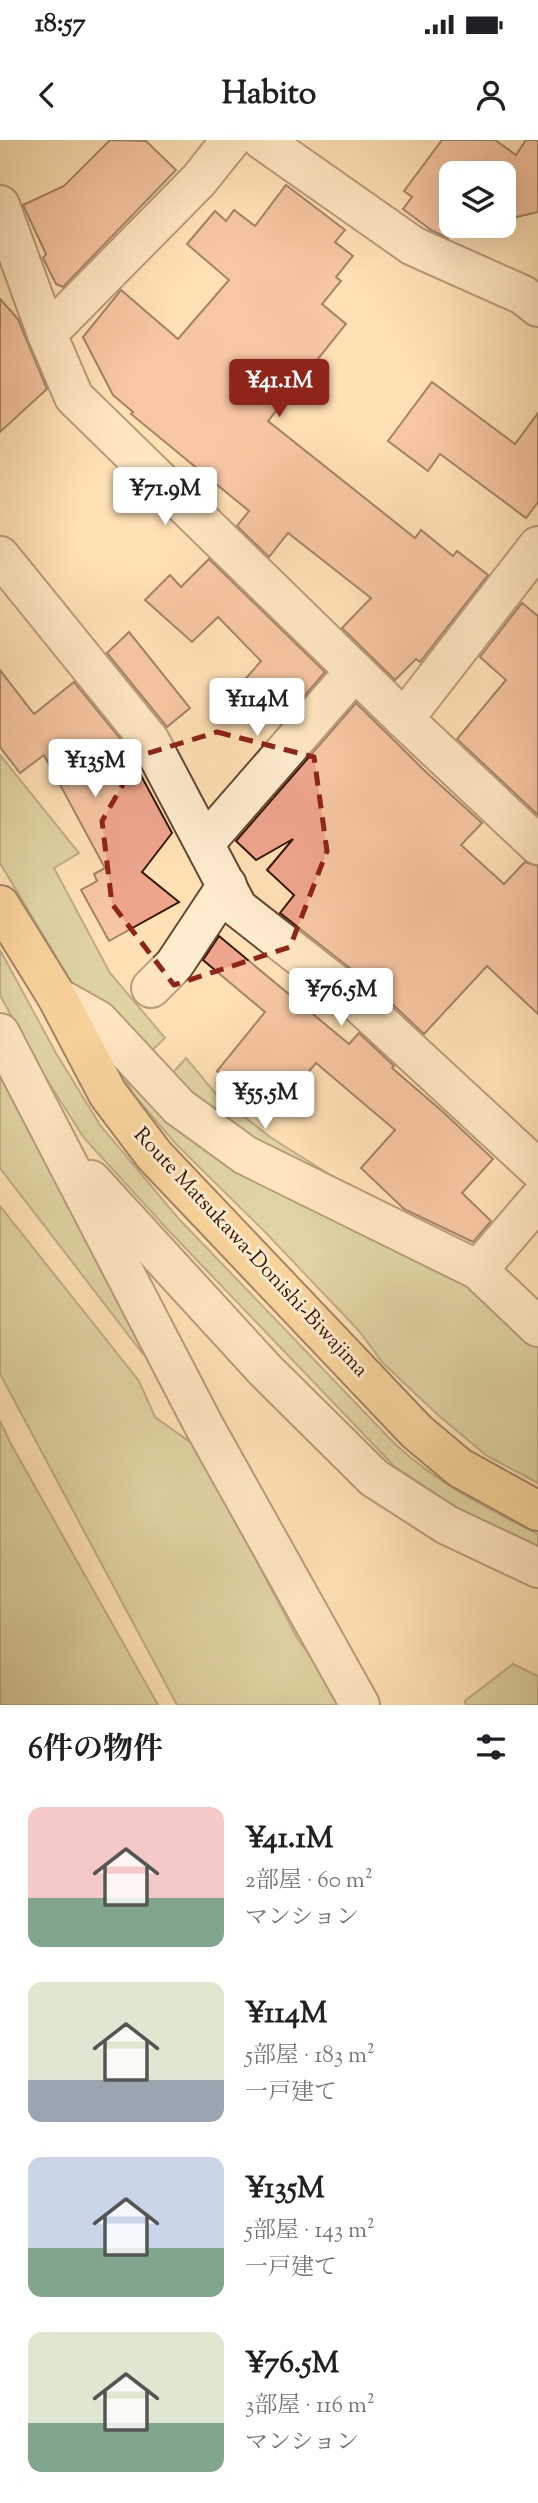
<!DOCTYPE html>
<html lang="ja">
<head>
<meta charset="utf-8">
<style>
  body { margin:0; font-family:"Sorts Mill Goudy","Noto Serif JP",serif; background:#f6f6f6; color:#202124; height:100vh; display:flex; flex-direction:column; font-size:26px; white-space:nowrap }
  * { box-sizing:border-box; margin:0 }
  p { font-size:23px; color:#757577 }
  .icon { flex:none; width:38px; height:38px; fill:none; stroke:currentColor; stroke-width:2; stroke-linecap:round; stroke-linejoin:round }
  .map { position:relative; height:1565px; overflow:hidden }
  .sheet { display:flex; flex-direction:column; background:#fff; flex:1 }
  .sheet>* { flex:none }
  .buttons { position:absolute; left:439px; top:21px; display:grid; gap:14px }
  .buttons a { display:grid; place-items:center; width:77px; height:77px; border-radius:14px; background:#fff; box-shadow:0 7px 28px #0002; font-size:35px }
  .price { position:absolute; translate:-50% -60px; padding:0 16px; border-radius:7px; background:#fff; color:#222; font-size:23px; line-height:46px; filter:drop-shadow(0 2px 4px #0008) }
  .price::after { content:''; position:absolute; left:50%; top:42px; width:21px; height:16px; margin-left:-10px; background:inherit; clip-path:polygon(0 0,100% 0,50% 100%) }
  .price.on { background:#8f2418; color:#fff }
  ul { padding:0; list-style:none }
  li { display:flex; align-items:center; gap:21px; height:175px; padding:0 28px }
  li span { display:grid; place-items:center; flex:none; width:196px; height:140px; border-radius:14px; color:#555 }
  li>.icon { margin-inline-start:auto }
  span .icon { width:84px; height:84px; fill:#fffc; stroke-width:1 }
  li b { font-size:30px }
  h2 { display:flex; justify-content:space-between; align-items:center; height:84px; padding:0 28px; font-size:30px }
  .status { display:flex; justify-content:space-between; align-items:center; height:49px; padding:0 35px; background:#fff; direction:ltr }
  .status svg { height:19px; fill:currentColor }
  header { display:flex; justify-content:space-between; align-items:center; height:91px; padding:0 28px; background:#fff; font-size:32px; font-weight:800 }
  .map>svg:first-child { display:block }
</style>
</head>
<body>
<div class="status"><b>18:57</b><svg viewBox="0 0 49 12"><path d="M0 12V9h3v3zM5 12V6h3v6zM10 12V3h3v9zM15 12V0h3v12zM26 1h20v11H26zM47 4h2v5h-2z"/></svg></div>
<header><svg class="icon" aria-label="back" viewBox="0 0 24 24"><path d="M15 5l-7 7 7 7"/></svg>Habito<svg class="icon" aria-label="person" viewBox="0 0 24 24"><circle cx="12" cy="8" r="4"/><path d="M4 21q1-7 8-7t8 7"/></svg></header>
<div class="map">
<svg width="538" height="1565" viewBox="0 0 538 1565">
  <rect width="100%" height="100%" fill="#ffe1b5"/>
  <filter id="stains"><feTurbulence type="fractalNoise" baseFrequency=".00286" numOctaves="4"/><feColorMatrix values="0 0 0 0 .2 0 0 0 0 .09 0 0 0 0 .02 0 0 0 .5 -.17"/></filter>
  <radialGradient id="worn" r=".72"><stop offset=".6" stop-color="#630" stop-opacity="0"/><stop offset="1" stop-color="#630" stop-opacity=".3"/></radialGradient>
  <g fill="#bbc491" stroke="#786c4c" stroke-width="2">
    <polygon points="0,615 79,713 54,728 110,833 165,898 145,917 76,850 0,723"/>
    <path d="M0,810L56,913L100,985L178,1078L396,1305C439,1344 487,1369 538,1394V1408L457,1368L394,1326L169,1091L84,998L37,924L0,855Z"/>
    <polygon points="112,913 411,1112 487,1157 538,1208 538,1343 487,1316 438,1275 383,1223 359,1191 267,1094 176,1004 133,954"/>
    <polygon points="186,918 216,954 270,997 348,1046 249,1000 169,937"/>
    <polygon points="0,936 149,1212 143,1214 0,1028"/>
    <polygon points="0,1066 139,1241 155,1277 197,1307 297,1498 336,1552 341,1565 177,1565 0,1234"/>
    <polygon points="0,1281 11,1304 158,1565 0,1565"/>
    <polygon points="513,1524 538,1536 538,1565 466,1565 465,1561"/>
  </g>
  <g fill="#eea58c" stroke="#341406" stroke-width="2">
    <polygon points="110,0 146,1 176,30 63,147 56,144 43,118 46,114 23,65 64,46"/>
    <polygon points="442,0 495,0 516,15 526,0 538,0 538,72 504,80 504,33 452,33 452,86 456,86 448,98 431,90 403,69 412,57 404,51"/>
    <polygon points="286,45 345,90 335,102 353,116 336,137 341,141 322,164 346,184 268,281 415,398 421,390 453,416 457,411 488,435 420,522 416,519 395,540 342,488 371,458 288,393 269,417 237,386 249,371 131,274 133,272 113,255 83,197 121,150 178,199 229,140 187,104 215,71 226,81 234,70 255,86"/>
    <polygon points="0,159 18,179 47,249 0,292"/>
    <polygon points="432,242 515,304 538,273 538,362 526,378 440,314 428,331 388,301"/>
    <polygon points="209,419 325,532 282,582 240,545 261,521 218,477 192,502 145,460 170,435 181,447"/>
    <polygon points="522,463 538,476 538,675 457,599 506,540 480,517"/>
    <polygon points="129,492 190,568 167,587 107,513"/>
    <polygon points="0,530 34,574 74,542 132,613 140,629 138,630 172,693 142,732 179,762 109,801 81,750 97,741 94,734 105,728 44,615 20,633 0,607"/>
    <polygon points="356,563 426,632 482,683 461,705 504,744 525,722 538,726 538,874 487,826 424,894 387,859 388,858 280,773 294,755 267,730 293,699 256,720 236,701"/>
    <polygon points="219,796 349,904 359,893 394,926 392,928 443,972 493,1019 462,1053 491,1081 473,1102 404,1069 361,1028 395,990 316,923 290,954 287,951 267,973 217,931 265,872 203,820"/>
  </g>
  <g fill="none" stroke-linecap="round" stroke-linejoin="round">
    <defs>
      <g id="minor">
        <polyline points="262,0 413,106 523,155 538,167"/>
        <polyline points="0,65 47,194 74,257 404,579 538,705"/>
        <polyline points="47,194 199,40 231,0"/>
        <polyline points="0,416 150,601 238,768 353,858 538,1029"/>
        <polyline points="404,579 538,406"/>
        <polyline points="205,703 355,531"/>
        <polyline points="151,848 174,825 227,745"/>
        <polyline points="57,857 98,880 179,967 245,1015 478,1130 538,1187"/>
        <polyline points="0,893 203,1284 360,1565"/>
        <polyline points="91,1040 265,1230 374,1338 447,1385 538,1428"/>
        <polyline points="478,1130 538,1060"/>
      </g>
      <polyline id="major" points="0,765 57,857 108,954 154,1015 417,1292 460,1328 538,1371"/>
    </defs>
    <use href="#minor" stroke="#674732" stroke-width="42"/>
    <use href="#major" stroke="#341406" stroke-width="42"/>
    <use href="#minor" stroke="#ffeccf" stroke-width="38"/>
    <use href="#major" stroke="#f0c07a" stroke-width="38"/>
  </g>
  <path d="M0 0H538V1565H0ZM217,592L314,617L327,711L290,807L174,845L112,764L102,681L139,616Z" fill="#ffe1b5" fill-opacity=".55" fill-rule="evenodd"/>
  <path fill="none" stroke="#8f2418" stroke-width="5" stroke-dasharray="14 9" stroke-linejoin="round" d="M217,592L314,617L327,711L290,807L174,845L112,764L102,681L139,616Z"/>
  <g text-anchor="middle" dominant-baseline="central" stroke-width="6" stroke-linejoin="round" paint-order="stroke">
    <g font-size="21" fill="#341406" stroke="#ffeccf">
      <text transform="translate(250 1113) rotate(47)">Route Matsukawa-Donishi-Biwajima</text>
    </g>
  </g>
  <rect width="100%" height="100%" filter="url(#stains)"/>
  <rect width="100%" height="100%" fill="url(#worn)"/>
</svg>
<div class="buttons">
<a><svg class="icon" aria-label="layers" viewBox="0 0 24 24"><path d="M12 4l9 5-9 5-9-5zM3 14l9 5 9-5"/></svg></a>
</div>
<b class="price on" style="left:279px;top:279px">¥41.1M</b>
<b class="price" style="left:165px;top:387px">¥71.9M</b>
<b class="price" style="left:257px;top:598px">¥114M</b>
<b class="price" style="left:95px;top:659px">¥135M</b>
<b class="price" style="left:341px;top:888px">¥76.5M</b>
<b class="price" style="left:265px;top:991px">¥55.5M</b>
</div>
<section class="sheet">
<h2>6件の物件<svg class="icon" aria-label="filters" viewBox="0 0 24 24"><path d="M4 7h16M4 17h16"/><circle cx="9" cy="7" r="2"/><circle cx="15" cy="17" r="2"/></svg></h2>
<ul>
<li><span style="background:linear-gradient(#f6c9c9 65%,#7fa58c 0)"><svg class="icon" aria-label="home" viewBox="0 0 24 24"><path d="M3 11l9-7 9 7M6 9v11h12V9"/></svg></span><div><b>¥41.1M</b><p>2部屋 · 60 m²</p><p>マンション</p></div></li>
<li><span style="background:linear-gradient(#dfe7d0 70%,#9aa5b1 0)"><svg class="icon" aria-label="home" viewBox="0 0 24 24"><path d="M3 11l9-7 9 7M6 9v11h12V9"/></svg></span><div><b>¥114M</b><p>5部屋 · 183 m²</p><p>一戸建て</p></div></li>
<li><span style="background:linear-gradient(#c9d6e8 65%,#7fa58c 0)"><svg class="icon" aria-label="home" viewBox="0 0 24 24"><path d="M3 11l9-7 9 7M6 9v11h12V9"/></svg></span><div><b>¥135M</b><p>5部屋 · 143 m²</p><p>一戸建て</p></div></li>
<li><span style="background:linear-gradient(#dfe7d0 65%,#7fa58c 0)"><svg class="icon" aria-label="home" viewBox="0 0 24 24"><path d="M3 11l9-7 9 7M6 9v11h12V9"/></svg></span><div><b>¥76.5M</b><p>3部屋 · 116 m²</p><p>マンション</p></div></li>
</ul>
</section>
</body>
</html>
